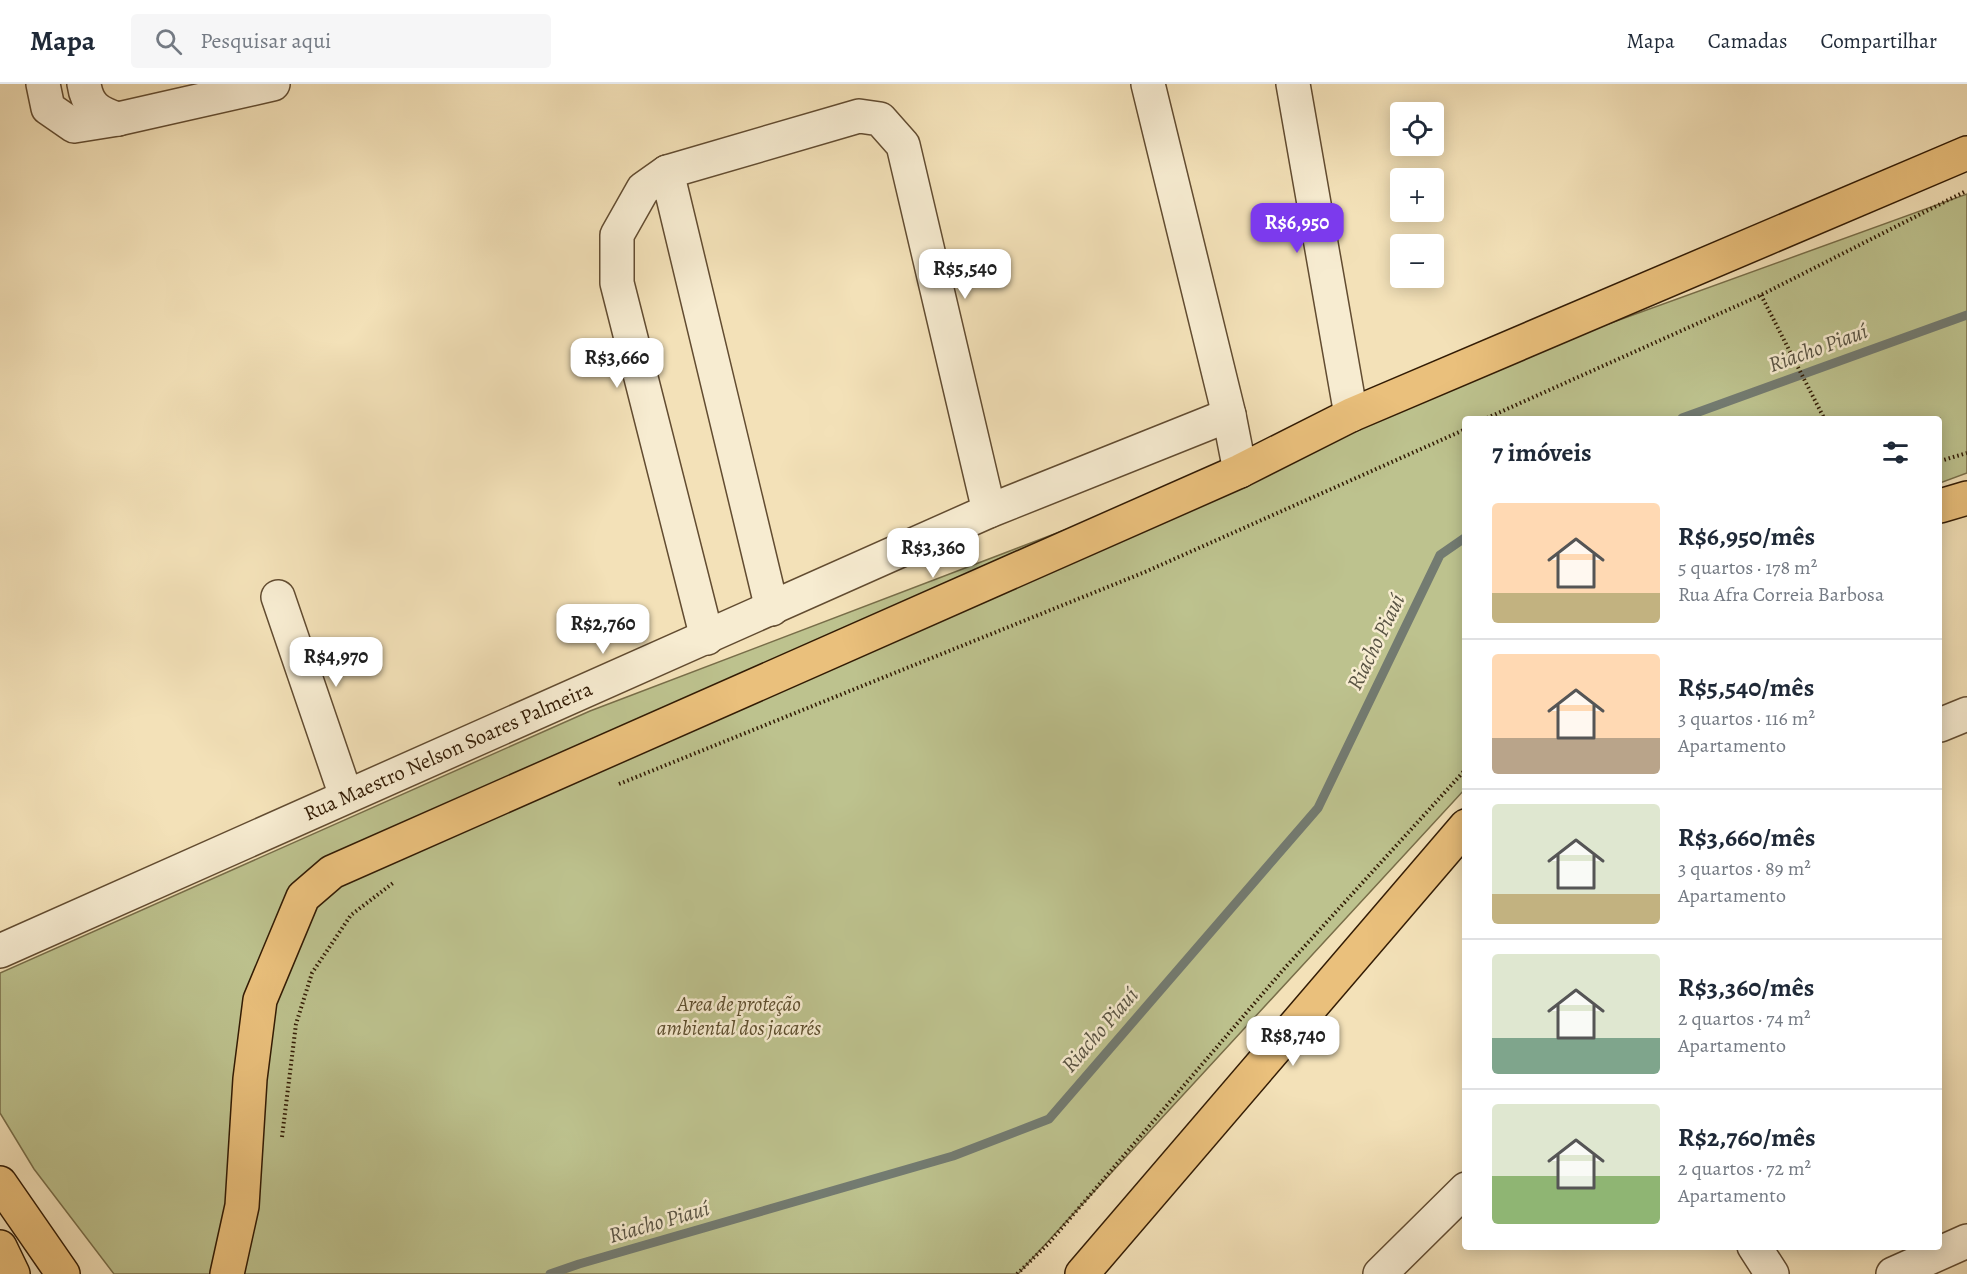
<!DOCTYPE html>
<html lang="pt">
<head>
<meta charset="utf-8">
<style>
  body { margin:0; font-family:Alegreya,serif; background:#f6f6f7; color:#1f2937; height:100vh; display:flex; flex-direction:column; font-size:22px; white-space:nowrap }
  * { box-sizing:border-box; margin:0 }
  p { font-size:20px; color:#747a83 }
  .icon { flex:none; width:33px; height:33px; fill:none; stroke:currentColor; stroke-width:2; stroke-linecap:round; stroke-linejoin:round }
  .map { position:relative; flex:1; overflow:hidden }
  .side { position:absolute; left:1462px; top:332px; width:480px; height:834px; display:flex; flex-direction:column; background:#fff; border-radius:6px; box-shadow:0 3px 15px #0003 }
  .side>* { flex:none }
  .tools { position:absolute; left:1390px; top:18px; display:grid; gap:12px }
  .tools a { display:grid; place-items:center; width:54px; height:54px; border-radius:6px; background:#fff; box-shadow:0 3px 15px #0003; font-size:30px }
  .price { position:absolute; translate:-50% -51px; padding:0 14px; border-radius:12px; background:#fff; color:#222; font-size:20px; line-height:39px; filter:drop-shadow(0 2px 3px #0008) }
  .price::after { content:''; position:absolute; left:50%; top:36px; width:18px; height:14px; margin-left:-9px; background:inherit; clip-path:polygon(0 0,100% 0,50% 100%) }
  .price.on { background:#7c3aed; color:#fff }
  ul { padding:0; list-style:none }
  li { display:flex; align-items:center; gap:18px; height:150px; padding:0 30px }
  li+li { border-top:2px solid #e0e1e3 }
  li span { display:grid; place-items:center; flex:none; width:168px; height:120px; border-radius:6px; color:#555 }
  li>.icon { margin-inline-start:auto }
  span .icon { width:72px; height:72px; fill:#fffc; stroke-width:1 }
  li b { font-size:26px }
  h2 { display:flex; justify-content:space-between; align-items:center; height:72px; padding:0 30px; font-size:26px }
  header { display:flex; align-items:center; gap:36px; box-sizing:border-box; height:84px; padding:0 30px; background:#fff; border-bottom:2px solid #e0e1e3 }
  header strong { font-size:28px }
  nav { display:flex; gap:33px; margin-inline-start:auto; font-size:21px }
  .search { width:420px; height:54px; background:#f6f6f7; display:flex; align-items:center; gap:15px; box-sizing:border-box; padding:0 21px; border-radius:6px; color:#747a83; font-size:22px }
  .map>svg:first-child { display:block }
</style>
</head>
<body>
<header>
<strong>Mapa</strong>
<div class="search"><svg class="icon" aria-label="search" viewBox="0 0 24 24"><circle cx="10" cy="10" r="6"/><path d="M15 15l6 6"/></svg>Pesquisar aqui</div>
<nav><a>Mapa</a><a>Camadas</a><a>Compartilhar</a></nav>
</header>
<div class="map">
<svg width="1967" height="1190" viewBox="0 0 1967 1190">
  <rect width="100%" height="100%" fill="#f3e1b8"/>
  <filter id="stains"><feTurbulence type="fractalNoise" baseFrequency=".00333" numOctaves="4"/><feColorMatrix values="0 0 0 0 .2 0 0 0 0 .09 0 0 0 0 .02 0 0 0 .5 -.17"/></filter>
  <radialGradient id="worn" r=".72"><stop offset=".6" stop-color="#630" stop-opacity="0"/><stop offset="1" stop-color="#630" stop-opacity=".3"/></radialGradient>
  <polygon fill="#bdc28e" stroke="#786e49" stroke-width="1.5" points="1967,110 1967,389 1940,399 1940,334 1466,334 1465,705 1018,1190 114,1190 34,1085 0,1029 0,889 590,627 1322,348 1387,320"/>
  <g fill="none" stroke-linecap="round" stroke-linejoin="round">
    <g stroke="#737b71" stroke-width="9">
      <polyline points="1682,334 1967,231"/>
      <polyline points="550,1190 579,1180 953,1072 1049,1035 1318,724 1440,471 1466,453"/>
    </g>
    <defs>
      <g id="minor">
        <polyline points="43,0 48,24 74,42 118,35 273,0"/>
        <path d="M84,0C87,21 97,29 118,35"/>
        <polyline points="1148,0 1229,331 1240,387"/>
        <polyline points="1293,0 1351,331"/>
        <polyline points="667,88 772,525"/>
        <polyline points="278,513 346,712"/>
        <polyline points="707,554 617,199 617,151 643,105 667,88 859,32 880,35 903,61 989,427"/>
        <polyline points="1940,641 1967,630"/>
        <polyline points="0,867 989,427 1229,331"/>
        <polyline points="1754,1162 1772,1190"/>
        <polyline points="1380,1190 1466,1105"/>
        <polyline points="1893,1190 1967,1157"/>
      </g>
      <g id="major">
        <polyline points="1940,422 1967,414"/>
        <polyline points="227,1190 242,1122 250,995 260,916 303,813 332,788 1240,387 1351,331 1967,69"/>
        <polyline points="1082,1190 1466,742"/>
      </g>
      <g id="highway">
        <polyline points="0,1099 63,1190"/>
        <polyline points="0,1163 13,1190"/>
      </g>
    </defs>
    <use href="#minor" stroke="#624c31" stroke-width="36"/>
    <use href="#major" stroke="#321b04" stroke-width="36"/>
    <use href="#highway" stroke="#321b04" stroke-width="36"/>
    <g stroke="#321b04" stroke-width="4" stroke-dasharray="1.5 3" stroke-linecap="butt">
      <polyline points="1761,211 1824,334"/>
      <polyline points="1487,334 1761,211 1964,108"/>
      <polyline points="1940,377 1967,369"/>
      <polyline points="619,700 1145,488 1466,345"/>
      <polyline points="282,1053 296,940 312,889 351,831 393,799"/>
      <polyline points="1017,1190 1048,1160 1283,886 1466,685"/>
    </g>
    <use href="#minor" stroke="#f7ecd1" stroke-width="33"/>
    <use href="#major" stroke="#eac07c" stroke-width="33"/>
    <use href="#highway" stroke="#eac07c" stroke-width="33"/>
  </g>
  <g text-anchor="middle" dominant-baseline="central" stroke-width="5" stroke-linejoin="round" paint-order="stroke">
    <g font-size="21" fill="#321b04" stroke="#f7ecd1">
      <text transform="translate(448 667) rotate(-24)">Rua Maestro Nelson Soares Palmeira</text>
    </g>
    <g font-size="21" font-style="italic" fill="#5c4d2d" stroke="#f7ecd1">
      <text x="739" y="920">Area de proteção<tspan x="739" dy="24">ambiental dos jacarés</tspan></text>
    </g>
    <g font-size="22" font-style="italic" fill="#585343" stroke="#f7ecd1">
      <text transform="translate(1818 264) rotate(-20)">Riacho Piauí</text>
      <text transform="translate(1376 558) rotate(-64)">Riacho Piauí</text>
      <text transform="translate(1100 946) rotate(-49)">Riacho Piauí</text>
      <text transform="translate(659 1138) rotate(-16)">Riacho Piauí</text>
    </g>
  </g>
  <rect width="100%" height="100%" filter="url(#stains)"/>
  <rect width="100%" height="100%" fill="url(#worn)"/>
</svg>
<div class="tools">
<a><svg class="icon" aria-label="locate" viewBox="0 0 24 24"><circle cx="12" cy="12" r="6"/><path d="M12 2v4M12 18v4M2 12h4M18 12h4"/></svg></a>
<a>+</a>
<a>−</a>
</div>
<b class="price on" style="left:1297px;top:170px">R$6,950</b>
<b class="price" style="left:965px;top:216px">R$5,540</b>
<b class="price" style="left:617px;top:305px">R$3,660</b>
<b class="price" style="left:933px;top:495px">R$3,360</b>
<b class="price" style="left:603px;top:571px">R$2,760</b>
<b class="price" style="left:336px;top:604px">R$4,970</b>
<b class="price" style="left:1293px;top:983px">R$8,740</b>
<section class="side">
<h2>7 imóveis<svg class="icon" aria-label="filters" viewBox="0 0 24 24"><path d="M4 7h16M4 17h16"/><circle cx="9" cy="7" r="2"/><circle cx="15" cy="17" r="2"/></svg></h2>
<ul>
<li><span style="background:linear-gradient(#ffd9b3 75%,#c2b280 0)"><svg class="icon" aria-label="home" viewBox="0 0 24 24"><path d="M3 11l9-7 9 7M6 9v11h12V9"/></svg></span><div><b>R$6,950/mês</b><p>5 quartos · 178 m²</p><p>Rua Afra Correia Barbosa</p></div></li>
<li><span style="background:linear-gradient(#ffd9b3 70%,#b9a48a 0)"><svg class="icon" aria-label="home" viewBox="0 0 24 24"><path d="M3 11l9-7 9 7M6 9v11h12V9"/></svg></span><div><b>R$5,540/mês</b><p>3 quartos · 116 m²</p><p>Apartamento</p></div></li>
<li><span style="background:linear-gradient(#dfe7d0 75%,#c2b280 0)"><svg class="icon" aria-label="home" viewBox="0 0 24 24"><path d="M3 11l9-7 9 7M6 9v11h12V9"/></svg></span><div><b>R$3,660/mês</b><p>3 quartos · 89 m²</p><p>Apartamento</p></div></li>
<li><span style="background:linear-gradient(#dfe7d0 70%,#7fa58c 0)"><svg class="icon" aria-label="home" viewBox="0 0 24 24"><path d="M3 11l9-7 9 7M6 9v11h12V9"/></svg></span><div><b>R$3,360/mês</b><p>2 quartos · 74 m²</p><p>Apartamento</p></div></li>
<li><span style="background:linear-gradient(#dfe7d0 60%,#8fb573 0)"><svg class="icon" aria-label="home" viewBox="0 0 24 24"><path d="M3 11l9-7 9 7M6 9v11h12V9"/></svg></span><div><b>R$2,760/mês</b><p>2 quartos · 72 m²</p><p>Apartamento</p></div></li>
</ul>
</section>
</div>
</body>
</html>
